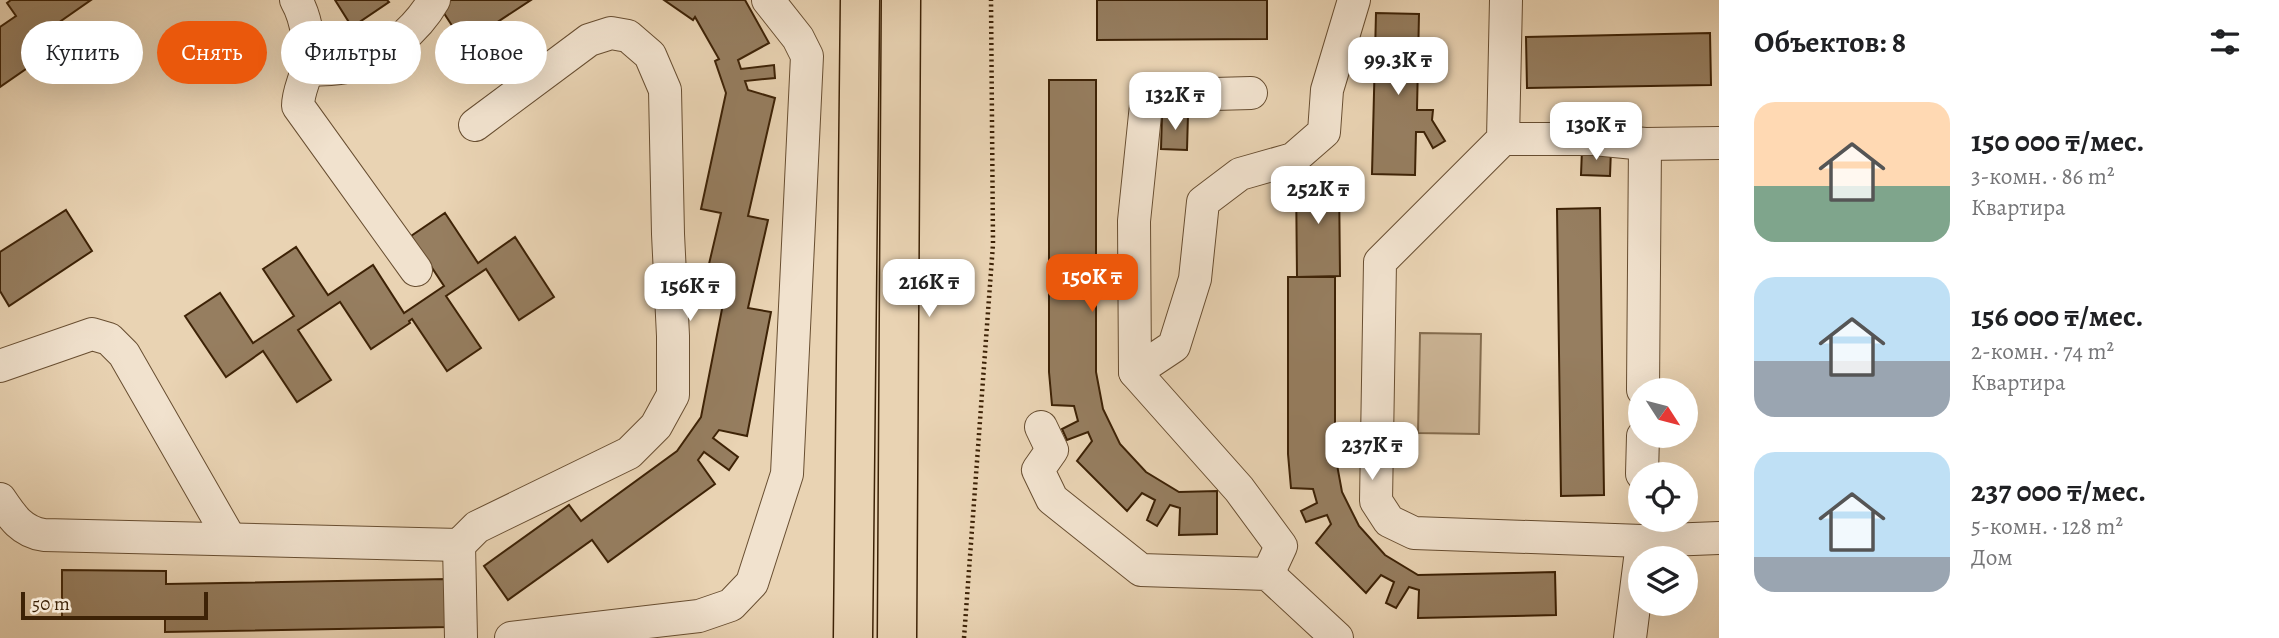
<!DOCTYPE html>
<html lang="ru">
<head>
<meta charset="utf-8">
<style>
  body { margin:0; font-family:Alegreya,serif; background:#f2f2f2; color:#202124; height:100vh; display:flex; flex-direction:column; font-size:26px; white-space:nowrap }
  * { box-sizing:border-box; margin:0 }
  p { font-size:23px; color:#757577 }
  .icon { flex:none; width:38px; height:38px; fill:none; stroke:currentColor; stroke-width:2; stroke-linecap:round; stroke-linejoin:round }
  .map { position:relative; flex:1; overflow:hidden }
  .panel { display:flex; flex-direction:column; background:#fff; width:560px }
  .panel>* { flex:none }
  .guide { position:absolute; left:21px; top:21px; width:665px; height:63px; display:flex; gap:14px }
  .needle { width:46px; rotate:126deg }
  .fabs { position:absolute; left:1628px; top:378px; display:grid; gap:14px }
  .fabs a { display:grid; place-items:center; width:70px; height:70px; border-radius:50%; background:#fff; box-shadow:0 7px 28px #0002; font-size:35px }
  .scale { position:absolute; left:21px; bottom:18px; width:187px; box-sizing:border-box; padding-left:7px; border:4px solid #3d2206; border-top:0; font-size:19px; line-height:24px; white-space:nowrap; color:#3d2206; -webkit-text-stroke:5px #f1e2ce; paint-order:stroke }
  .price { position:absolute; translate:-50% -60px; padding:0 16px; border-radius:14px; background:#fff; color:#222; font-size:23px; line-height:46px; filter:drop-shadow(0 2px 4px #0008) }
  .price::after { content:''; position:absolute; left:50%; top:42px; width:21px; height:16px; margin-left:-10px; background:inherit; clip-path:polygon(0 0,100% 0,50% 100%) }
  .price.current { background:#ea580c; color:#fff }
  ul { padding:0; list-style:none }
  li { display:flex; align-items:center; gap:21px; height:175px; padding:0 35px }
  li span { display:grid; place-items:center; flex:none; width:196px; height:140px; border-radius:21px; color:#555 }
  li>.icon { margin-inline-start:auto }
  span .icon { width:84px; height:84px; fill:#fffc; stroke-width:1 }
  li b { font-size:30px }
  h2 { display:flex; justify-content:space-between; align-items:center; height:84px; padding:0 35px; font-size:30px }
  .chip { padding:0 24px; border-radius:32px; background:#fff; box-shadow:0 7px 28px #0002; font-size:24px; line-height:63px }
  .chip.current { background:#ea580c; color:#fff }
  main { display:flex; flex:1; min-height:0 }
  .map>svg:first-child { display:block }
</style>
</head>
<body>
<main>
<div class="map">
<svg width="1719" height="638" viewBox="0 0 1719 638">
  <rect width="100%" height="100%" fill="#e9d3b3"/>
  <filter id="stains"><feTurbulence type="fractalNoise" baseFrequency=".00286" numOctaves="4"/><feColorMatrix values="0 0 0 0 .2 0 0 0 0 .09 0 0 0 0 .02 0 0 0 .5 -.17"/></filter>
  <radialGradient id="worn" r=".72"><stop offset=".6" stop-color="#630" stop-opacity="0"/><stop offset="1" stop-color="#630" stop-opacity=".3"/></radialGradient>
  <polygon fill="#ccb596" stroke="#846c4e" stroke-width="2" points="1420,333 1481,334 1479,434 1418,433"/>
  <g fill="#967e60" stroke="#3d2206" stroke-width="2">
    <polygon points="11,0 91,0 38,37 49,53 0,87 0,27 16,16 7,3"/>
    <polygon points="335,0 387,0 389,2 352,27"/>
    <polygon points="437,0 531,0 464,44 436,1"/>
    <polygon points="664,0 745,0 769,43 738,60 741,69 774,65 775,78 745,81 748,90 775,98 748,216 768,220 748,308 771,312 747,436 719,430 713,438 738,457 729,470 704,452 698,460 715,484 608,562 592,540 508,600 484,566 569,505 581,521 677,451 701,417 723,304 701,298 721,213 701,209 726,93 715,61 719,59 695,17 693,20"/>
    <polygon points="1097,0 1267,0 1267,39 1097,40"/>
    <polygon points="1376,13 1419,14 1417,110 1433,110 1432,120 1445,141 1433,148 1424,132 1416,132 1415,175 1372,174"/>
    <polygon points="1710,33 1711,85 1527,88 1526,37"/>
    <polygon points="1049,80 1096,80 1096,372 1103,409 1120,444 1146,472 1179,492 1217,491 1217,534 1179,535 1180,508 1170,505 1157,526 1147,520 1155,500 1142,493 1127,511 1077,461 1092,441 1088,432 1067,440 1062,429 1078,421 1074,406 1052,405 1049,372"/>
    <polygon points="1162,114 1188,114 1187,150 1161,149"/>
    <polygon points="1582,149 1611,149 1610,176 1581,175"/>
    <polygon points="1296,176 1339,176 1340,276 1297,277"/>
    <polygon points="1600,208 1604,495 1561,496 1557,209"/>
    <polygon points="66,210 92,251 9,306 0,291 0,252"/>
    <polygon points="445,213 478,263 515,237 554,297 519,320 486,269 446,296 481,348 447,371 412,319 409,321 410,323 371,349 340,302 298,330 331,380 297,402 263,351 226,377 185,316 220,293 253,343 294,316 263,269 296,247 328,295 373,265 404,313 444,286 411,236"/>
    <polygon points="1288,277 1335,277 1335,454 1342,492 1359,526 1385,555 1418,575 1555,572 1556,615 1418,618 1419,590 1409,587 1396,608 1386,603 1394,582 1381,575 1366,593 1316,543 1331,524 1327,515 1306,522 1301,511 1317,503 1313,489 1291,488 1288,454"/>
    <polygon points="62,570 166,571 166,584 448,579 449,627 165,632 165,617 62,617"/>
  </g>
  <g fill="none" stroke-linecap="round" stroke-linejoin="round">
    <defs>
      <g id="minor">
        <path d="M296,0C307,19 312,51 306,73C303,84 298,94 298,106L416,270"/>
        <polyline points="1506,0 1503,139 1380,262 1376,501 1389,521 1414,533 1642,541 1719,538"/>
        <path d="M307,70C321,69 338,70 351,66C385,56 416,31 434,0"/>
        <polyline points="1251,93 1177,95 1146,105 1134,221 1135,372 1239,489 1281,546 1268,574"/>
        <polyline points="1503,139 1594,139 1645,144 1719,143"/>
        <polyline points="0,366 92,334 109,339 124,354 230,539"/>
        <polyline points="1135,372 1174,346 1195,279 1203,202 1240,174 1293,159 1324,132 1327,90 1354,0"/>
        <polyline points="1643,390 1645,144"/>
        <polyline points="1041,427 1052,450 1038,470 1052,499 1141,570 1268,574 1337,638"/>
        <polyline points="1642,474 1643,436"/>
        <path d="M0,499C12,517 22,532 44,535L459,545L477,527L629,453L656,426L673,395V336L668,234L665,90L650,55L628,36L611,33L589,40L475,125"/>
        <polyline points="459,545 461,638"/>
        <polyline points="511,638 699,616 731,605 752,583 787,474 807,56 798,38 768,0"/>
        <polyline points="1630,638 1640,559"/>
      </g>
      <g id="major">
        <polyline points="853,638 860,0"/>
        <polyline points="897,638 901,0"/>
      </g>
    </defs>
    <use href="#minor" stroke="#684e31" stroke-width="34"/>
    <use href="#major" stroke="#3d2206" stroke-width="41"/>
    <polyline stroke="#3d2206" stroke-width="4.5" stroke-dasharray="2 3.5" stroke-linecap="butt" points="964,638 993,244 991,0"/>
    <use href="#minor" stroke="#f1e2ce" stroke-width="32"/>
    <use href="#major" stroke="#e9d3b3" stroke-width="38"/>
  </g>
  <rect width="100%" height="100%" filter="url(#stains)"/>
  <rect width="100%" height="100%" fill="url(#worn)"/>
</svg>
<div class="fabs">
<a><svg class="needle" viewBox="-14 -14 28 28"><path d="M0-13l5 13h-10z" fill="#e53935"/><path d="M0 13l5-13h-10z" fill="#757577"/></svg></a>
<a><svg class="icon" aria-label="locate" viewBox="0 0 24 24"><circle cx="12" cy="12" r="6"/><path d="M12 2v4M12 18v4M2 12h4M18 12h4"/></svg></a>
<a><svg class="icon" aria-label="layers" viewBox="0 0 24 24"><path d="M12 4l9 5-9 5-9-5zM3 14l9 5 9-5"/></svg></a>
</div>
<div class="scale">50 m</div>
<b class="price" style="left:1398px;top:97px">99.3K ₸</b>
<b class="price" style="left:1175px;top:132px">132K ₸</b>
<b class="price" style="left:1596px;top:162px">130K ₸</b>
<b class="price" style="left:1318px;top:226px">252K ₸</b>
<b class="price current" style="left:1092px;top:314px">150K ₸</b>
<b class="price" style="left:929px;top:319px">216K ₸</b>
<b class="price" style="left:690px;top:323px">156K ₸</b>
<b class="price" style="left:1372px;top:482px">237K ₸</b>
<div class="guide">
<a class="chip">Купить</a>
<a class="chip current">Снять</a>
<a class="chip">Фильтры</a>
<a class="chip">Новое</a>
</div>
</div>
<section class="panel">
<h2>Объектов: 8<svg class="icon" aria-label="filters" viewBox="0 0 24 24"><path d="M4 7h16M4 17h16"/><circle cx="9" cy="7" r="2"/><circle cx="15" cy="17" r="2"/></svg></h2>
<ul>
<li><span style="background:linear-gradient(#ffd9b3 60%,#7fa58c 0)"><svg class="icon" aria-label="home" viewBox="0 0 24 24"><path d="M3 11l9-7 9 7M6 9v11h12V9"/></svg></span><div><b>150 000 ₸/мес.</b><p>3-комн. · 86 m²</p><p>Квартира</p></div></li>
<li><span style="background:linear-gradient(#bfe0f5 60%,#9aa5b1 0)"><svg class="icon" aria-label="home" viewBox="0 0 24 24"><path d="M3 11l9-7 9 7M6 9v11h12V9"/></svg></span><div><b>156 000 ₸/мес.</b><p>2-комн. · 74 m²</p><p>Квартира</p></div></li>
<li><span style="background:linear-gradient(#bfe0f5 75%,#9aa5b1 0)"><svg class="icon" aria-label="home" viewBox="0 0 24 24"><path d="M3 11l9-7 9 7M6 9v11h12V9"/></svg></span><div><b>237 000 ₸/мес.</b><p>5-комн. · 128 m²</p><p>Дом</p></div></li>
</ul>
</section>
</main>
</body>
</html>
